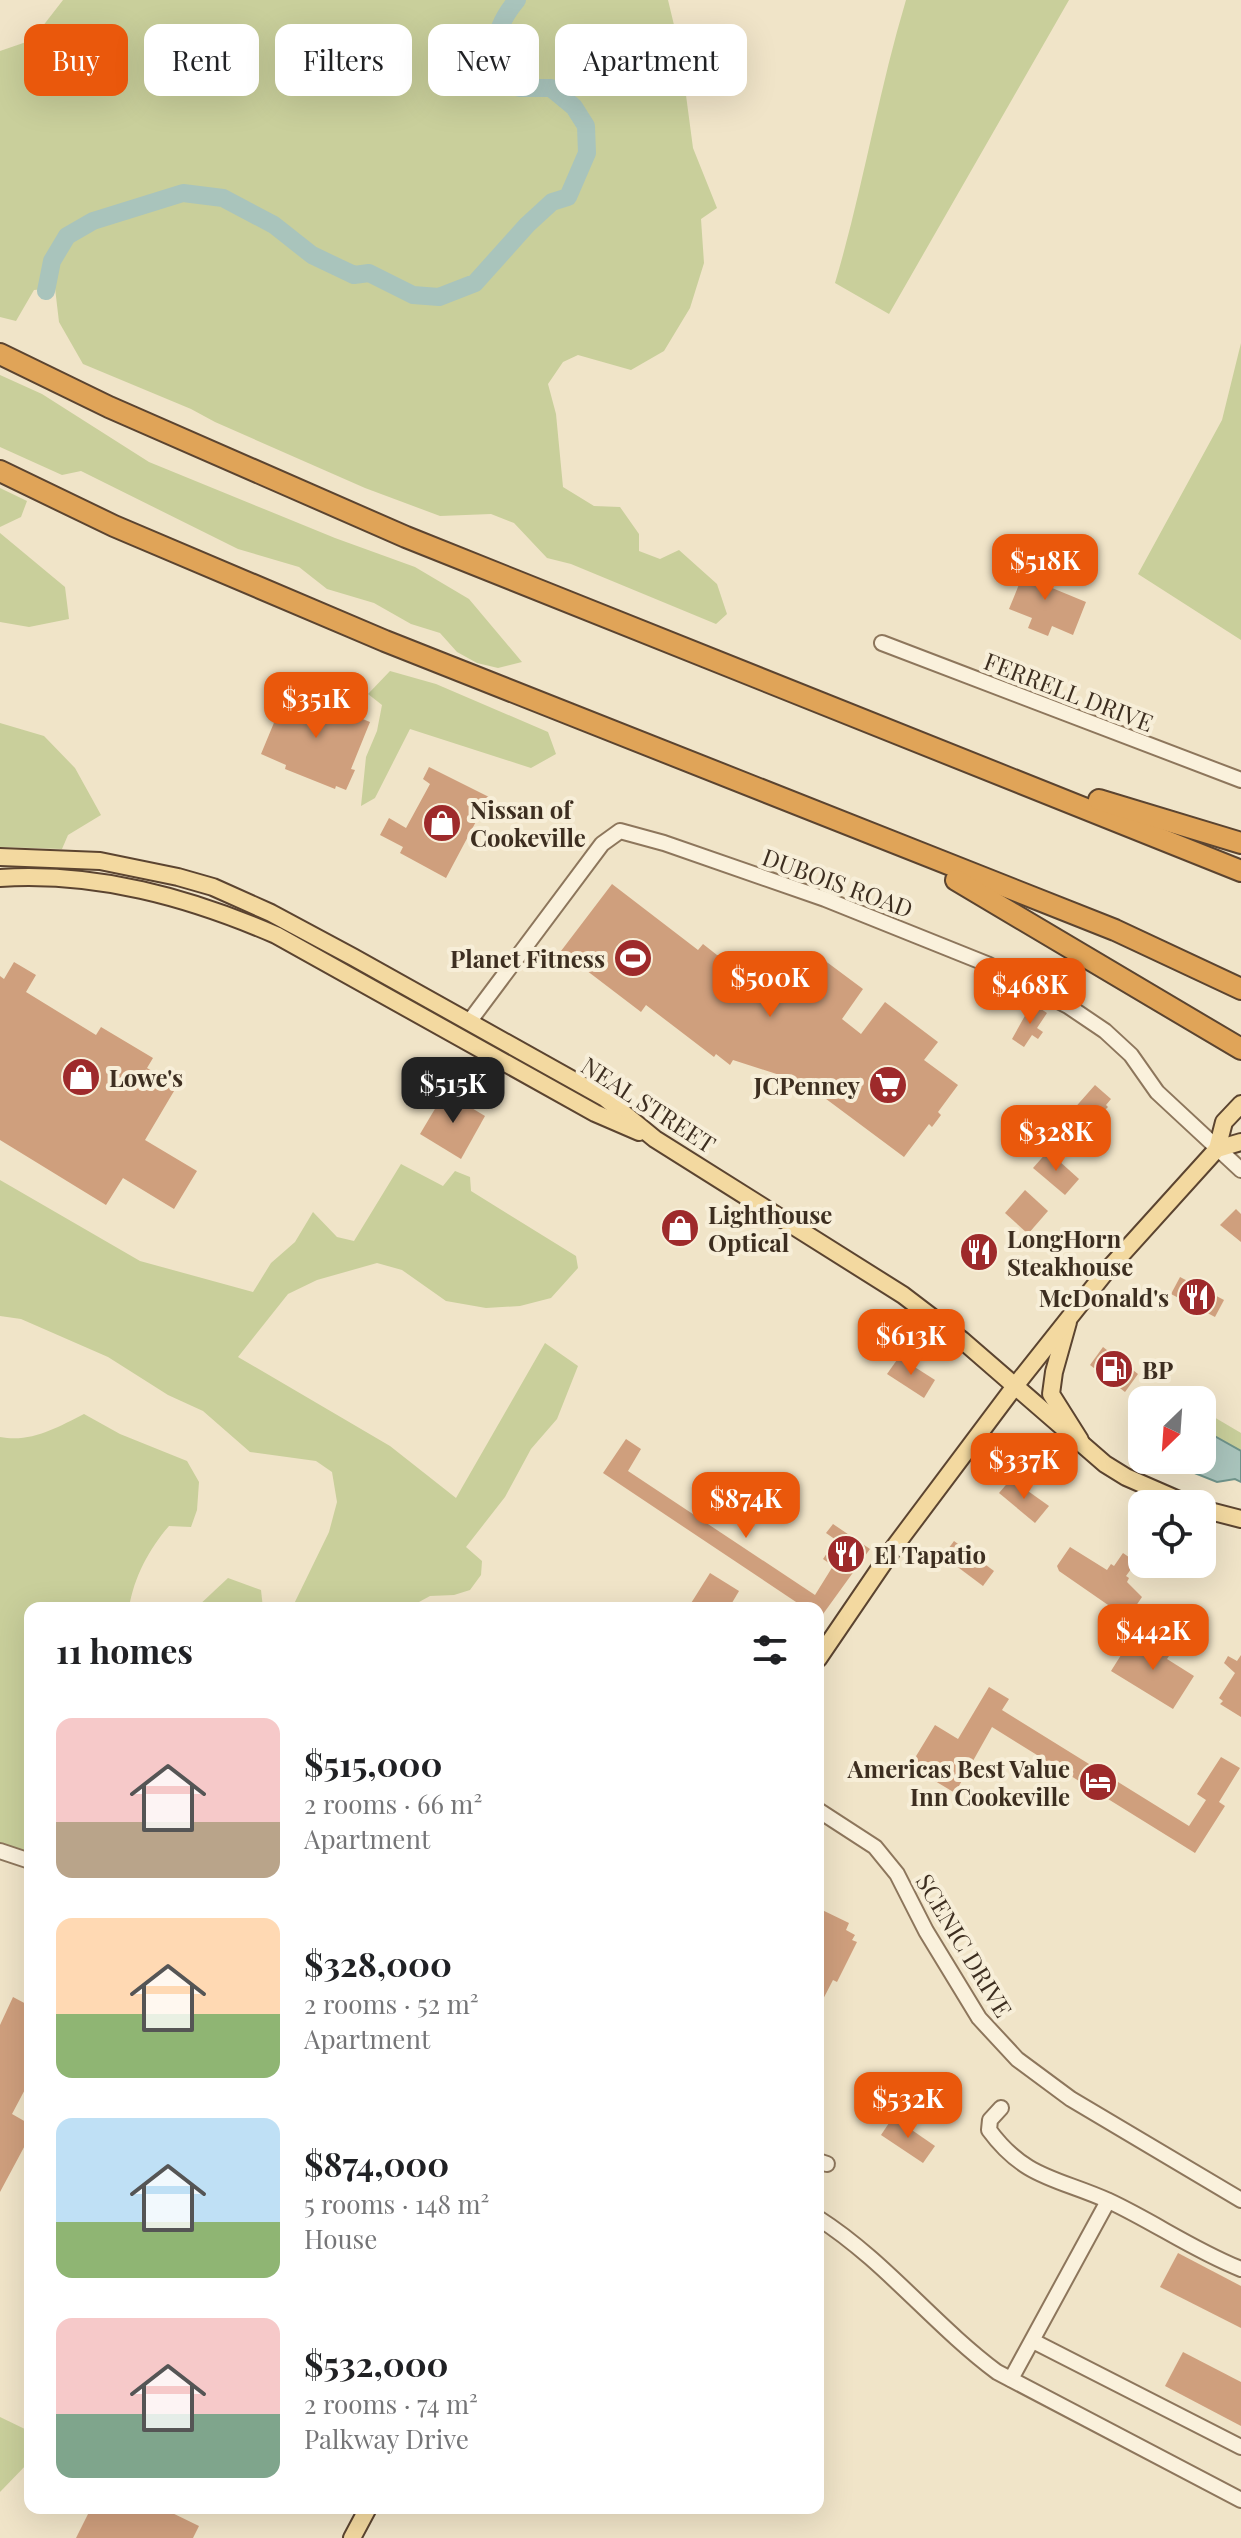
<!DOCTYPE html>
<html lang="en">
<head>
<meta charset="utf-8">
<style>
  body { margin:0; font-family:"Playfair Display",serif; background:#f6f6f6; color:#202124; height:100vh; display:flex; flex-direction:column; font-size:30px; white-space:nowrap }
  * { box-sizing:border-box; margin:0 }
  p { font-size:26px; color:#757577 }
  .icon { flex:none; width:44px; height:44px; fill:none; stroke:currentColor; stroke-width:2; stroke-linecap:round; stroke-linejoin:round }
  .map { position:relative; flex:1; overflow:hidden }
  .details { position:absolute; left:24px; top:1602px; width:800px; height:912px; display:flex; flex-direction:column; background:#fff; border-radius:16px; box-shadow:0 8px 32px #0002 }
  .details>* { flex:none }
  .banner { position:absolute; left:24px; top:24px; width:800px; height:72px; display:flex; gap:16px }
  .needle { width:52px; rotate:205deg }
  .buttons { position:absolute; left:1128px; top:1386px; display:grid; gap:16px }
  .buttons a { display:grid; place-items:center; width:88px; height:88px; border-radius:16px; background:#fff; box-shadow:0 8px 32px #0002; font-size:40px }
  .price { position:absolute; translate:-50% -68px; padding:0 18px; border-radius:16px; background:#ea580c; color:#fff; font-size:26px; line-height:52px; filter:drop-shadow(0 2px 4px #0008) }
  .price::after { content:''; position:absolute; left:50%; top:48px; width:24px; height:18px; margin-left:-12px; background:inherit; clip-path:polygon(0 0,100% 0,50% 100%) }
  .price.on { background:#222; color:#fff }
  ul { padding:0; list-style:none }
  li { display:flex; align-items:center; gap:24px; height:200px; padding:0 32px }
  li span { display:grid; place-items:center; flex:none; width:224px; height:160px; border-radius:16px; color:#555 }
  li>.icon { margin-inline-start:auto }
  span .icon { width:96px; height:96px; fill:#fffc; stroke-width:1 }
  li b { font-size:34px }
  h2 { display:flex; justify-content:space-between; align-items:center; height:96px; padding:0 32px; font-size:34px }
  .tag { padding:0 28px; border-radius:16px; background:#fff; box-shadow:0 8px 32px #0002; font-size:28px; line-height:72px }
  .tag.on { background:#ea580c; color:#fff }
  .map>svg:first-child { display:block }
</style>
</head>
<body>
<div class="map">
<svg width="1241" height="2538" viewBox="0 0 1241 2538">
  <rect width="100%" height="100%" fill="#f0e4c8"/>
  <g fill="#c9cf9b">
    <polygon points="63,0 668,0 680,50 693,148 717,208 701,219 704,263 690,308 664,351 631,370 578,355 563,362 548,384 556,414 563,487 594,506 620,507 639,534 639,551 660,559 679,550 717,584 727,614 716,624 571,564 547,558 514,523 491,514 440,516 365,488 215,422 191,409 83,364 59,322 55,288 34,290 16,321 0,317 0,51 32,40"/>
    <path d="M906,0H1069L889,314L835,283C863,189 878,93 906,0Z"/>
    <polygon points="1241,343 1241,640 1138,574 1222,420"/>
    <polygon points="0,375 42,394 149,462 335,538 415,567 469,599 522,662 498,668 477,663 457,652 440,633 411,624 374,603 327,589 299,567 238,549 81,471 62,475 0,447"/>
    <polygon points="0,488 27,501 21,517 0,527"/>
    <polygon points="0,533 65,587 69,619 29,627 0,622"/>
    <polygon points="390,671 436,684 548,732 556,754 531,768 410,729 375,798 361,806 366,757 377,731 382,705 368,694"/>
    <polygon points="0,723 44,736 75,768 101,815 68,835 62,849 0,847"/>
    <polygon points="401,1164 443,1186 455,1171 470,1177 471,1191 576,1256 578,1268 551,1298 520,1306 486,1308 446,1301 402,1270 377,1263 317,1280 288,1294 238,1357 390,1446 456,1498 545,1343 578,1366 557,1419 531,1449 505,1497 466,1547 482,1561 481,1575 470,1590 454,1595 430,1596 408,1608 292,1608 329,1532 337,1502 332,1472 316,1461 250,1452 203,1411 168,1395 108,1357 21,1319 0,1316 0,1180 140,1261 253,1292 271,1263 295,1242 313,1212 337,1237 354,1241"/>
    <polygon points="1202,1410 1241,1433 1241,1451 1202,1429"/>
    <path d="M84,1414L120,1434L187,1461L199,1482L197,1510L191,1527L169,1526C149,1549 134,1577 129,1608H30V1845L23,1851L0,1844V1437C31,1443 56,1428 84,1414Z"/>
    <polygon points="722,1472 763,1496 753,1514 712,1489"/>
    <polygon points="228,1578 261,1590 263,1608 196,1608"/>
    <polygon points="0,2417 29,2431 30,2461 0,2492"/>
  </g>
  <polygon fill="#a9c4bc" stroke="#6f938a" stroke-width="2" points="1202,1429 1241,1451 1241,1482 1235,1479 1217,1482 1162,1460 1202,1460"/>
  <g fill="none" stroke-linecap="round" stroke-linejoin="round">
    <path stroke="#a9c4bc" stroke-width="18" d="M46,291L52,261L67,236L93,221L183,193L223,198L274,225L312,255L354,275L369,273L413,295L439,297L475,283L527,225L552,202L568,197L587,153L586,126L574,107L551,88H519C490,58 490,32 517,0"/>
  </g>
  <g fill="#cf9f7d">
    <polygon points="1031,555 1048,562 1040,583 1086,602 1073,635 1052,626 1048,636 1028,628 1032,618 1009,609"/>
    <polygon points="288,689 370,722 351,769 355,770 346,790 336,786 335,789 285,769 286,765 261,754"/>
    <polygon points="429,767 489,797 446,878 400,853 403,847 380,835 389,818 406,828 430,784 423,779"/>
    <polygon points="612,884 698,950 703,944 717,955 762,960 794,984 816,954 863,989 842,1019 861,1034 885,1002 938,1042 924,1060 958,1085 938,1112 941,1115 932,1127 929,1124 904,1157 810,1087 807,1090 792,1079 733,1060 730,1065 716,1054 714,1057 646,1005 641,1012 561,951"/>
    <polygon points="14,962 36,975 26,992 96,1035 101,1027 153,1058 147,1068 177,1086 145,1140 197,1171 174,1209 123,1178 106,1205 0,1140 0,976 4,979"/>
    <polygon points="1032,1003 1047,1013 1037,1028 1043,1032 1038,1039 1032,1035 1024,1047 1012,1039"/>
    <polygon points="1095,1085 1111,1099 1106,1105 1108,1107 1080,1135 1064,1120"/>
    <polygon points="445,1092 485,1116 461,1159 420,1134"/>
    <polygon points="1048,1151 1079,1179 1065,1195 1033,1168"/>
    <polygon points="1025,1190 1048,1211 1028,1234 1005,1213"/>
    <polygon points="1236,1209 1241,1214 1241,1242 1220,1225"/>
    <polygon points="1180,1277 1224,1300 1215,1317 1171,1294"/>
    <polygon points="1103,1347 1138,1374 1125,1392 1090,1365"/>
    <polygon points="899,1357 935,1380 924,1398 887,1374"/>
    <polygon points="626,1439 641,1449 628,1471 815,1595 833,1566 823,1559 836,1540 826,1533 833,1524 870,1549 818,1621 818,1608 805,1608 603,1473"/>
    <polygon points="1011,1479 1049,1506 1035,1523 999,1493"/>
    <polygon points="954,1541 994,1571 983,1586 943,1556"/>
    <polygon points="1070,1547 1107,1570 1111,1564 1114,1566 1123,1553 1136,1562 1126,1576 1129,1578 1127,1582 1142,1597 1129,1616 1124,1616 1059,1571 1057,1566"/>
    <polygon points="710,1573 739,1591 729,1608 688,1608"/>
    <polygon points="1133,1636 1158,1652 1163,1644 1173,1650 1167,1659 1194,1676 1173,1709 1111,1671"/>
    <polygon points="1241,1655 1241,1717 1220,1704 1223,1701 1219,1698 1235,1673 1224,1663 1228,1656 1237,1661"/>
    <polygon points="989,1687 1009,1699 1002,1710 1189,1826 1206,1800 1197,1794 1221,1757 1240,1768 1219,1802 1225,1806 1195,1853 992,1727 955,1793 910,1766 935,1725 958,1739"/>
    <polygon points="818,1908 849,1923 846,1930 855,1935 852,1940 857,1942 837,1982 833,1980 818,2009"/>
    <polygon points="13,1997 30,2006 30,2080 12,2114 26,2122 30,2120 30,2136 0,2192 0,2025"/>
    <polygon points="893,2117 935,2146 923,2163 881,2135"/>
    <polygon points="1178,2253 1241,2286 1241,2328 1160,2287"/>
    <polygon points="1183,2352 1241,2382 1241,2426 1165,2386"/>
    <polygon points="91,2508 162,2508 199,2526 193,2538 76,2538"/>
  </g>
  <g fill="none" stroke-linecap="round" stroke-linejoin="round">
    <defs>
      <g id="minor">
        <polyline points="882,643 1241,780"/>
        <polyline points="469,1022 602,844 620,831 664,843 825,899 987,964 1068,1006 1105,1031 1131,1055 1157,1092 1241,1170"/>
        <polyline points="818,1810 875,1847 897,1874 926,1931 979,2018 1017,2059 1071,2099 1241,2200"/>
        <polyline points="0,1851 30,1861"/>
        <path d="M1001,2108L990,2120L989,2130C1025,2179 1058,2178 1109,2201C1154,2222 1195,2251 1241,2269"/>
        <polyline points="818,2161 827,2164"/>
        <path d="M818,2218C884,2260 934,2325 997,2372L1241,2500"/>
        <polyline points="1033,2341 1241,2447"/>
        <polyline points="1011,2379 1108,2201"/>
      </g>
      <g id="major">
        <polyline points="0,857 100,861 178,877 213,887 271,913 353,957 605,1098 655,1139 903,1295 962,1340 1105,1464 1126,1477 1188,1504"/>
        <path d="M0,878C97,872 188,897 276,935L595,1113L639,1132"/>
        <polyline points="1217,1149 1224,1122 1241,1104"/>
        <polyline points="1068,1322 1054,1372 1051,1394 1080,1440"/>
        <polyline points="1202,1509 1241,1519"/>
        <polyline points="818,1659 895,1546 1015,1386 1104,1274 1217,1149 1241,1142"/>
        <polyline points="352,2538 368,2508"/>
      </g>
      <g id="highway">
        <polyline points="0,354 109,407 406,537 1241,871"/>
        <polyline points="0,471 114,526 385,641 1115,930 1241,989"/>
        <polyline points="1099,800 1241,843"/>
        <polyline points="956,880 1241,1049"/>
      </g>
    </defs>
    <use href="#minor" stroke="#8d765c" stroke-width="18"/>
    <use href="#major" stroke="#5b4430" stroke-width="20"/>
    <use href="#highway" stroke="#5b4430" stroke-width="24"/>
    <use href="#minor" stroke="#faf1dc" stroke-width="14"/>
    <use href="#major" stroke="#f3d9a0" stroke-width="16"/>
    <use href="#highway" stroke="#e0a458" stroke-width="20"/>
  </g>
  <defs>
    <symbol id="shop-disc" viewBox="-11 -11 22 22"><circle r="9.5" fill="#9e2a2b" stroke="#f7eed8"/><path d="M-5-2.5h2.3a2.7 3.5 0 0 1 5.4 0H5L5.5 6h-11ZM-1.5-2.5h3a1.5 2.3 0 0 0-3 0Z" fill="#fff"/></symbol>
    <symbol id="stadium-disc" viewBox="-11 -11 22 22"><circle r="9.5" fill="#9e2a2b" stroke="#f7eed8"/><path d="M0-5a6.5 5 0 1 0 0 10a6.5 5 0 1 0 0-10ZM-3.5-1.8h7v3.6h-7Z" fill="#fff"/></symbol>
    <symbol id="supermarket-disc" viewBox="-11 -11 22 22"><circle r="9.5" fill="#9e2a2b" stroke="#f7eed8"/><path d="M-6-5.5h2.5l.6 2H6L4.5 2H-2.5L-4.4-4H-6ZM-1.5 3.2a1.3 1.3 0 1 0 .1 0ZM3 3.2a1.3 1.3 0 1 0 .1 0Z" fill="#fff"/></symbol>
    <symbol id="restaurant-disc" viewBox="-11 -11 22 22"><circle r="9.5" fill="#9e2a2b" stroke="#f7eed8"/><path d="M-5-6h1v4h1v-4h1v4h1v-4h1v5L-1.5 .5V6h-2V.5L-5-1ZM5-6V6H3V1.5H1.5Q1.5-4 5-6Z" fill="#fff"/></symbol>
    <symbol id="fuel-disc" viewBox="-11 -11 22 22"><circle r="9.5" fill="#9e2a2b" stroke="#f7eed8"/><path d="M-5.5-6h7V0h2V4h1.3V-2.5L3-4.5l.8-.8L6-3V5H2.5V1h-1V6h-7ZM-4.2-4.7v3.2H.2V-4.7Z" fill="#fff"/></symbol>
    <symbol id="hotel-disc" viewBox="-11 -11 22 22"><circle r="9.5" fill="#9e2a2b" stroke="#f7eed8"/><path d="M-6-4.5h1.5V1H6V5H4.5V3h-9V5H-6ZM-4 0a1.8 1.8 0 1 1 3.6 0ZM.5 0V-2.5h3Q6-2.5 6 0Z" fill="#fff"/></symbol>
  </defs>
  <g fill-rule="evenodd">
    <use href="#shop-disc" x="420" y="801" width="44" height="44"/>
    <use href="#stadium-disc" x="611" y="936" width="44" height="44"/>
    <use href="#shop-disc" x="59" y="1055" width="44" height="44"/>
    <use href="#supermarket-disc" x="866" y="1063" width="44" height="44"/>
    <use href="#shop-disc" x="658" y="1206" width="44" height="44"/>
    <use href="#restaurant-disc" x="957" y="1230" width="44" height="44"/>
    <use href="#restaurant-disc" x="1175" y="1275" width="44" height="44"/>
    <use href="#fuel-disc" x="1092" y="1347" width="44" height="44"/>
    <use href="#restaurant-disc" x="824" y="1532" width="44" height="44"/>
    <use href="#hotel-disc" x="1076" y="1760" width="44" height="44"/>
  </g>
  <g text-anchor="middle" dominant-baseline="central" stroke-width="8" stroke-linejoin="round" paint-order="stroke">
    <g font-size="24" fill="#3d2e20" stroke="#f7eed8">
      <text transform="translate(1069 691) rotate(21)">FERRELL DRIVE</text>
      <text transform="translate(838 882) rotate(20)">DUBOIS ROAD</text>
      <text transform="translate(649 1104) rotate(33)">NEAL STREET</text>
      <text transform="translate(965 1945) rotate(59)">SCENIC DRIVE</text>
    </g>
    <g font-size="24" font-weight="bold" fill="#3d2e20" stroke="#f7eed8" text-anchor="start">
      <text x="470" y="809">Nissan of<tspan x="470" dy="28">Cookeville</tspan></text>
      <text x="605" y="958" text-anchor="end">Planet Fitness</text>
      <text x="109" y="1077">Lowe's</text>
      <text x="860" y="1085" text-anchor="end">JCPenney</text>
      <text x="708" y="1214">Lighthouse<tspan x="708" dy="28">Optical</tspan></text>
      <text x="1007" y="1238">LongHorn<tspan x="1007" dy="28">Steakhouse</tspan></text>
      <text x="1169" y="1297" text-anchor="end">McDonald's</text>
      <text x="1142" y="1369">BP</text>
      <text x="874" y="1554">El Tapatio</text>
      <text x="1070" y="1768" text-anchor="end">Americas Best Value<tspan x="1070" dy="28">Inn Cookeville</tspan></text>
    </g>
  </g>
</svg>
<div class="buttons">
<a><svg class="needle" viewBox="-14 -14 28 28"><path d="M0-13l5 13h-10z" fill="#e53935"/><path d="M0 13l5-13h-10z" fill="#757577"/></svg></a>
<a><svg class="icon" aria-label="locate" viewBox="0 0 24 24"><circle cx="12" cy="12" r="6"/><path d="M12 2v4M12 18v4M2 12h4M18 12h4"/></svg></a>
</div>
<b class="price" style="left:1045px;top:602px">$518K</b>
<b class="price" style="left:316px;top:740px">$351K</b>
<b class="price" style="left:770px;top:1019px">$500K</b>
<b class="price" style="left:1030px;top:1026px">$468K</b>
<b class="price on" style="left:453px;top:1125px">$515K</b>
<b class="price" style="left:1056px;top:1173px">$328K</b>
<b class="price" style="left:911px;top:1377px">$613K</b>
<b class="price" style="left:1024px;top:1501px">$337K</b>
<b class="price" style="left:746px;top:1540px">$874K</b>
<b class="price" style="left:1153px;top:1672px">$442K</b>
<b class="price" style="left:908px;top:2140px">$532K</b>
<div class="banner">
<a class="tag on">Buy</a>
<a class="tag">Rent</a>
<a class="tag">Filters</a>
<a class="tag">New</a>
<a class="tag">Apartment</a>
</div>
<section class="details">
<h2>11 homes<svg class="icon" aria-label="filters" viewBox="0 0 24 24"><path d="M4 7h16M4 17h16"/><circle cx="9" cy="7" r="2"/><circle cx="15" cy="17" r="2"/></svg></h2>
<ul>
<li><span style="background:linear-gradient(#f6c9c9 65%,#b9a48a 0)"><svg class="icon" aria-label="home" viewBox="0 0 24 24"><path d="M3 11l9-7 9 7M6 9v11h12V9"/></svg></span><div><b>$515,000</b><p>2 rooms · 66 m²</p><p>Apartment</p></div></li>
<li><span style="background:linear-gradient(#ffd9b3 60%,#8fb573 0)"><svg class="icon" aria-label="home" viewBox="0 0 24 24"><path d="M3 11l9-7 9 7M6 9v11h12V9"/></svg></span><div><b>$328,000</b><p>2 rooms · 52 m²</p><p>Apartment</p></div></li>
<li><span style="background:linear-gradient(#bfe0f5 65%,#8fb573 0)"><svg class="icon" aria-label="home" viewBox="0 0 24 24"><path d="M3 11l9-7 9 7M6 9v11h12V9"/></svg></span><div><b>$874,000</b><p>5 rooms · 148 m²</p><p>House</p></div></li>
<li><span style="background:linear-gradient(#f6c9c9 60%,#7fa58c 0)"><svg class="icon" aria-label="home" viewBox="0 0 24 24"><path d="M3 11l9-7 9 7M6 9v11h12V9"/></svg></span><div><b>$532,000</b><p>2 rooms · 74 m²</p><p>Palkway Drive</p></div></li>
</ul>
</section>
</div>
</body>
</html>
